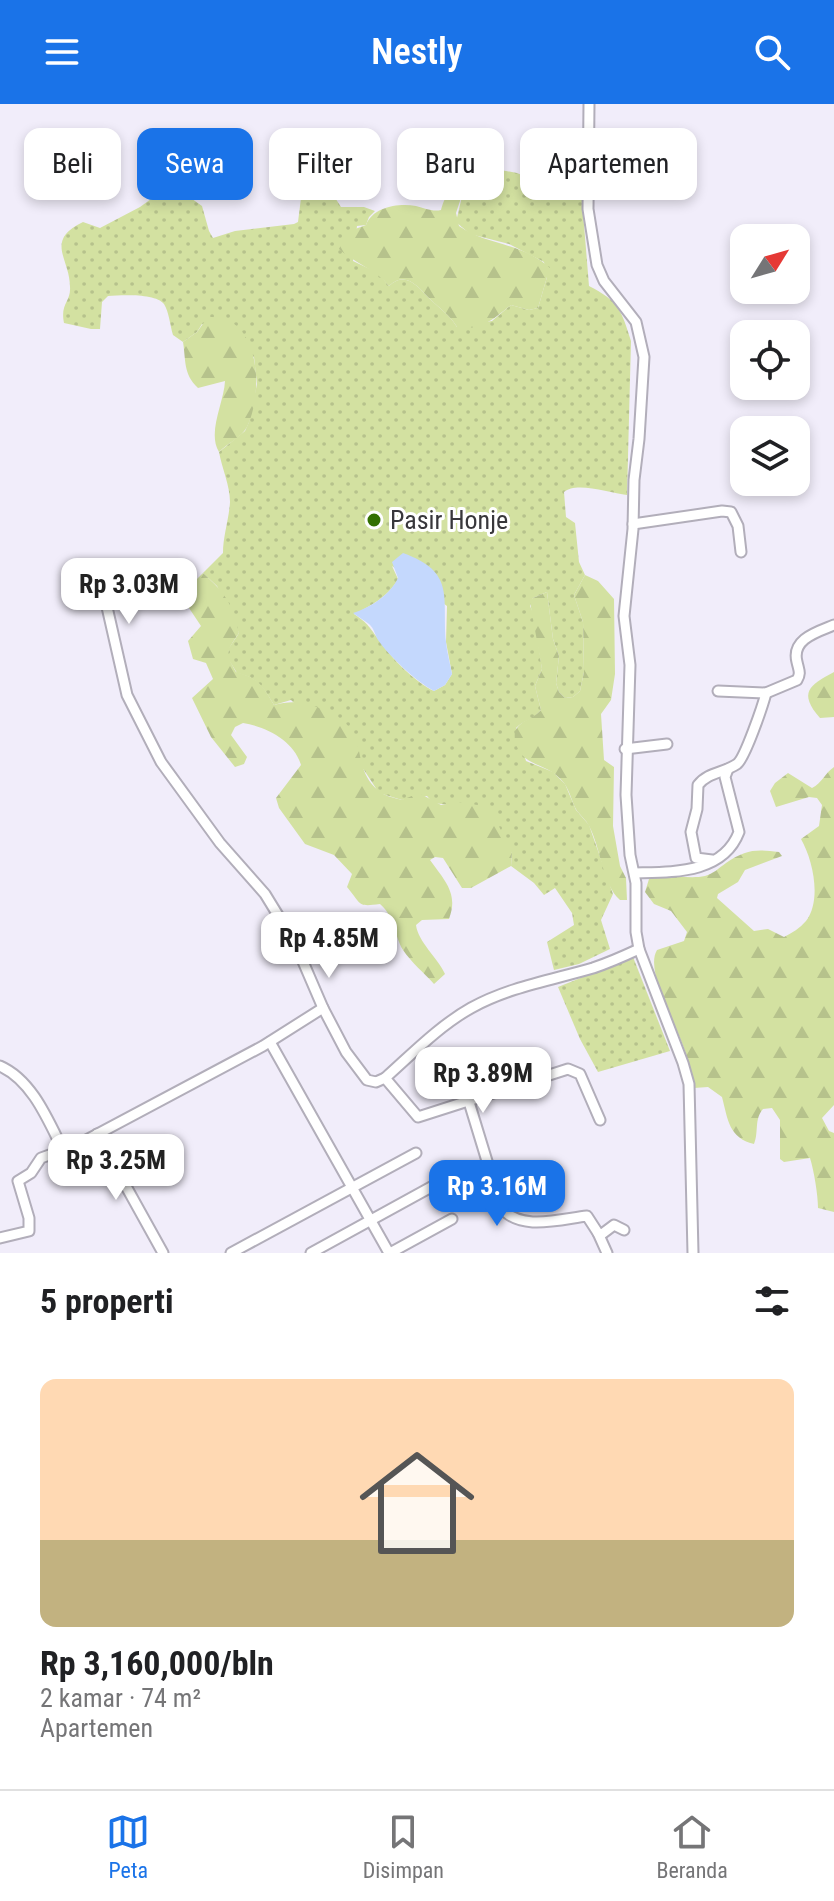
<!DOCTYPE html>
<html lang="id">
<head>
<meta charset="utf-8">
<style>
  body { margin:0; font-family:"Roboto Condensed",sans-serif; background:#f6f6f6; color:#202124; height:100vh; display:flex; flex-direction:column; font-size:30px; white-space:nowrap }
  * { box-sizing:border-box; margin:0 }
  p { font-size:26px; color:#757577 }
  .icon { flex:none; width:44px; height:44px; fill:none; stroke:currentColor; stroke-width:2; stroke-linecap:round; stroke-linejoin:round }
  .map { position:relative; height:1149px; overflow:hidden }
  .panel { display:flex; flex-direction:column; background:#fff; flex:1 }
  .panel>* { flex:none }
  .banner { position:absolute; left:24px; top:24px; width:786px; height:72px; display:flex; gap:16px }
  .needle { width:52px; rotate:53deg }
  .buttons { position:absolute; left:730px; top:120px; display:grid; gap:16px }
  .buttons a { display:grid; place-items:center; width:80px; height:80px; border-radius:16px; background:#fff; box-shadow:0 4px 12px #0003; font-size:40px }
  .price { position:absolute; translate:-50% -68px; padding:0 18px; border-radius:16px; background:#fff; color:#222; font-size:26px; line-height:52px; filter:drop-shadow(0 2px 4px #0008) }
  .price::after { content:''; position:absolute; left:50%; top:48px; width:24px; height:18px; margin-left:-12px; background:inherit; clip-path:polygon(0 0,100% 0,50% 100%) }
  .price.active { background:#1a73e8; color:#fff }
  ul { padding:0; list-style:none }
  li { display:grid; align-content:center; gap:16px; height:424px; padding:0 40px }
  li+li { border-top:2px solid #e0e0e0 }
  li span { display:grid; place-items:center; height:248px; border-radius:16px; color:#555 }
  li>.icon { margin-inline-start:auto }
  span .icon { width:144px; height:144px; fill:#fffc; stroke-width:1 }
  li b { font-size:34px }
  h2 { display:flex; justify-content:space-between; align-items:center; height:96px; padding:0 40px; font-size:34px }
  .pill { padding:0 28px; border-radius:16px; background:#fff; box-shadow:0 4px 12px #0003; font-size:28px; line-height:72px }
  .pill.active { background:#1a73e8; color:#fff }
  header { display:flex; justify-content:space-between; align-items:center; height:104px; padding:0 40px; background:#1a73e8; color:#fff; font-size:36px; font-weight:600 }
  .tab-bar { display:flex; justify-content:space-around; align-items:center; height:112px; border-top:2px solid #e0e0e0; background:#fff; font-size:22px; color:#757577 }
  .tab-bar a { display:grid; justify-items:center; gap:4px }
  .tab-bar .active { color:#1a73e8 }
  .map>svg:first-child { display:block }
</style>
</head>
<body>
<header><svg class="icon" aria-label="menu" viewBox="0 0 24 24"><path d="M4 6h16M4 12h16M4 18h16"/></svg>Nestly<svg class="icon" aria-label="search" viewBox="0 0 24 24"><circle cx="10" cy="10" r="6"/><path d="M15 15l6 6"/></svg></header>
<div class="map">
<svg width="834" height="1149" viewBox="0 0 834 1149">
  <defs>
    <pattern id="grass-dots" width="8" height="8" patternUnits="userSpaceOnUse" patternTransform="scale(2)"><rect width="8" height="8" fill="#d3e1a1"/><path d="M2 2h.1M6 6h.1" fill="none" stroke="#b6c28c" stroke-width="1.8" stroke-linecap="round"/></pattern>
    <pattern id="forest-firs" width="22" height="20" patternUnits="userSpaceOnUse" patternTransform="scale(2)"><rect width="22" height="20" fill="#d3e1a1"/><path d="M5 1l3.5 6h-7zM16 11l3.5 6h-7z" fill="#b6c28c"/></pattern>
  </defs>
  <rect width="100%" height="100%" fill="#f1edfa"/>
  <g fill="url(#grass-dots)" fill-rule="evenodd">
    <path d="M479,62L517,69L582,96L589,182C619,197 622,208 631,237L627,391C610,389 576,377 564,388L566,413L575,419L579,458L585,471L574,491L583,518L584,568L580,587L573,593L565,594L559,588L556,579L559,552L553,535L547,488L533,494L530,502L534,511L542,565L535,582L541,606C534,615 524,616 516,624L526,657L553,668L565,680L576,706L589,721L613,790L601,816L610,845L579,860L554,866L547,838L574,821L572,809L555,784L544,791L534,779L511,762L512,749L450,701L433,699L427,692L402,696L379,689L364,666L291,596L274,601C263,583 258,574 237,569L227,553L229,544L239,529L217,482L203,469L223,449C223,432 229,415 230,398C230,381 222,365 219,348L245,327L249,318L257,280L254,253L202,220L197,228L183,238L173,231C170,221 169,208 164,200C156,189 121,191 108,192L102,198L100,225H91L64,219C60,199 71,198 70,183C70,154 44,137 83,118L100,124L140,103L162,87L188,92L202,102L209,127L213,134L235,127L294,120L298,118L301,94L328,87L332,89L341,103H364L375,107L369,113L366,121L357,122L353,157L378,169L389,182C406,166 418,183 430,195C440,205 449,210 457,223L492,217L511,201L529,206L538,204L547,173L544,158L509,140L470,130L456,118L463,88ZM392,462L447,502L446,538L452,570L445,581L434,587C415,578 391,554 379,536C369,523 369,520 354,510C370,503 390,491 398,475Z"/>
    <polygon points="633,853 670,947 598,968 580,935 558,883"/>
  </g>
  <g fill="url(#forest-firs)">
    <path d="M460,84L463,88L456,109L459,122C487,142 524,138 552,166L547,173L538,204L529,206L511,201C494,215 479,228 457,223C449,210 440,205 430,195C418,183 406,166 389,182C375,165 356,160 339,145L347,128L366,121C373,103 398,99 416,102C425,104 432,108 441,106C444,96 447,85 460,84Z"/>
    <path d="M208,213C261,210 264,288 247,323C241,334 228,339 219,348C207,328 224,299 225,277L198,284C183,270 186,256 183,238L197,228Z"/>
    <path d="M203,469C226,490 232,499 239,529C226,548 225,549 236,568C260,575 262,581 274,601C292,596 304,598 322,605C375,625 347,662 379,687C384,692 395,694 402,696L419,689L441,701L458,698L484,702L492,708L512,749L511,762L471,784H462L443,754L435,753L430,756C444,776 459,789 449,815L422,816L416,821C418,838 438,854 445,870L434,880C424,869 411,858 403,846C394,831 395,813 380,800C357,803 362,801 347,783L352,770L334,751L305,740L279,704L276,694L301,661C294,637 267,623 243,619L235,623L231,631L247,653L244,660L235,663L211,633L192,594L213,575L206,559L193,555L188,537L201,522L185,498L183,489Z"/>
    <path d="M585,471L598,477L614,495L615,570L611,596L601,610L604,656L614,663L613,722L620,762L626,774L627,796H620C602,780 601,744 589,722C586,716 581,712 577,707C572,699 570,687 564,679C548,657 521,665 515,636C512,617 532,617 541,606L535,582L542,565L530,498L533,494L547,488L553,535L559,552L556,579L559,588L565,594L573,593L580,587L584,568L583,518L574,491Z"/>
    <path d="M834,568V613L820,614C798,589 809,581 834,568Z"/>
    <path d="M834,663V1001L822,1014L829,1027L834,1029V1108L818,1104C818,1091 814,1067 810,1054L784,1058L780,1055V1016L772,1004L763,1005C754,1015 759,1028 754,1040C729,1034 728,1016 722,993L708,983L694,984C691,972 689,958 685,947C678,924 644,867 657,846L684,837L687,828L671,807L654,800L645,788L649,775C663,768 687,776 705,772C713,770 719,764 726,759C746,745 757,745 779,748L782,752L745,766L738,778L718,790L717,794L754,827L768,825L784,833C792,829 800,824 806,817C822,796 813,756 801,735L819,722L822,701L817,694L809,693L776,703L770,687L775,679L788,669L812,684C822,679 825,669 834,663Z"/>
  </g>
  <path fill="#c4d8fd" d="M403,449C456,468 442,493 446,538C447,549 450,559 452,570L445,581L434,587C417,578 389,552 378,536C375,531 374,524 369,520C364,516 358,513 353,509C370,504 390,491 398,474L392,458Z"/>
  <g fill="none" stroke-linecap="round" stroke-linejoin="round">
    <defs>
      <g id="minor">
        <polyline points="589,0 588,105 597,161 604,177 636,218 644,253 639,335 634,376 633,425 624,512 630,561 626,691 630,751 636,779 636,828 639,845 683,959 689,980 693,1149"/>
        <polyline points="633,420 722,407 731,408 738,422 741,448"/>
        <path d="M107,503L127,591L161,658L220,739L265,790L295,839L323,904L346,948L367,976L376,978L385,974C412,950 439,922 471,904C509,883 552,876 593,864C608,859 624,852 639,845"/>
        <path d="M718,587L766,589L797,576C801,569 799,567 797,558C791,535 817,528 834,521"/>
        <polyline points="625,645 667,640"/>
        <path d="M712,756L696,754L691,728L697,705L698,681C708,668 724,669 737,660C745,654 763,601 766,589"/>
        <path d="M635,769C673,768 723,770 739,728L725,673L728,665"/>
        <polyline points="270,938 389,1149"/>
        <path d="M0,962C32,976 48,1016 63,1046"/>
        <polyline points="385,974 418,1013 568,965 580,970 600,1016"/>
        <path d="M469,998L501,1103C519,1128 561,1115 587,1112L598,1129L602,1130L614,1121L624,1126"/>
        <polyline points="97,1030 163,1149"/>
        <polyline points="598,1129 607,1149"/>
        <polyline points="0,1134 29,1127 29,1114 18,1077 31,1069 41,1054 77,1041 263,942 323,904"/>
        <polyline points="231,1149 416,1049"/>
        <polyline points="311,1149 433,1082"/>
        <polyline points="390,1149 452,1115"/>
      </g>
    </defs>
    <use href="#minor" stroke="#b2aeba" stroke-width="13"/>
    <use href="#minor" stroke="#fff" stroke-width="9"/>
  </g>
  <circle fill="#337002" stroke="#fff" stroke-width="3" cx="374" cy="416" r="8"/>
  <g text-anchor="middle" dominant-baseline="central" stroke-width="6" stroke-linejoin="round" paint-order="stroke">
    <g font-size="26" fill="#38373b" stroke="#fff" text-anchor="start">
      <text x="390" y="416">Pasir Honje</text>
    </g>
  </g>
</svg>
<div class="buttons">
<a><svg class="needle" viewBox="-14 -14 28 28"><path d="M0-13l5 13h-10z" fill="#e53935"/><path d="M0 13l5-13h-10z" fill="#757577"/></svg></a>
<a><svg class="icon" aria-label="locate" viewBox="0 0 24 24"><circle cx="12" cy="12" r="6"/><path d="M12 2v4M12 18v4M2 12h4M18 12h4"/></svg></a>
<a><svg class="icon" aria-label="layers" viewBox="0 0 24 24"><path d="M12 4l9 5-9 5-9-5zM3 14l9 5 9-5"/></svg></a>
</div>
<b class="price" style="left:129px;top:522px">Rp 3.03M</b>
<b class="price" style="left:329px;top:876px">Rp 4.85M</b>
<b class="price" style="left:483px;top:1011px">Rp 3.89M</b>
<b class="price" style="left:116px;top:1098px">Rp 3.25M</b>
<b class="price active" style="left:497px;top:1124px">Rp 3.16M</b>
<div class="banner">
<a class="pill">Beli</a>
<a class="pill active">Sewa</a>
<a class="pill">Filter</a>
<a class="pill">Baru</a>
<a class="pill">Apartemen</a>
</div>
</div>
<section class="panel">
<h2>5 properti<svg class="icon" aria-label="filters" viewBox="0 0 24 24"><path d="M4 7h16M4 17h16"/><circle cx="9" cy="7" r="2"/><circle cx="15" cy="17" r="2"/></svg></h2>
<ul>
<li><span style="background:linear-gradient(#ffd9b3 65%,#c2b280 0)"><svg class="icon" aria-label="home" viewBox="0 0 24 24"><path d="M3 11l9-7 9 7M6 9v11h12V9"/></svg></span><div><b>Rp 3,160,000/bln</b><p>2 kamar · 74 m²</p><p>Apartemen</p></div></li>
</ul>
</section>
<nav class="tab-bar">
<a class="active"><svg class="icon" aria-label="map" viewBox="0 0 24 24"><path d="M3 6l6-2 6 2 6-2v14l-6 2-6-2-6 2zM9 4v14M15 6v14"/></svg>Peta</a>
<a><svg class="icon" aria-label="saved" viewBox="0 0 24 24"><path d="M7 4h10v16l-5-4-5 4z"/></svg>Disimpan</a>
<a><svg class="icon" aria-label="home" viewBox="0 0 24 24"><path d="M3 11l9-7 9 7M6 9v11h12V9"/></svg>Beranda</a>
</nav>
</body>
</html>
